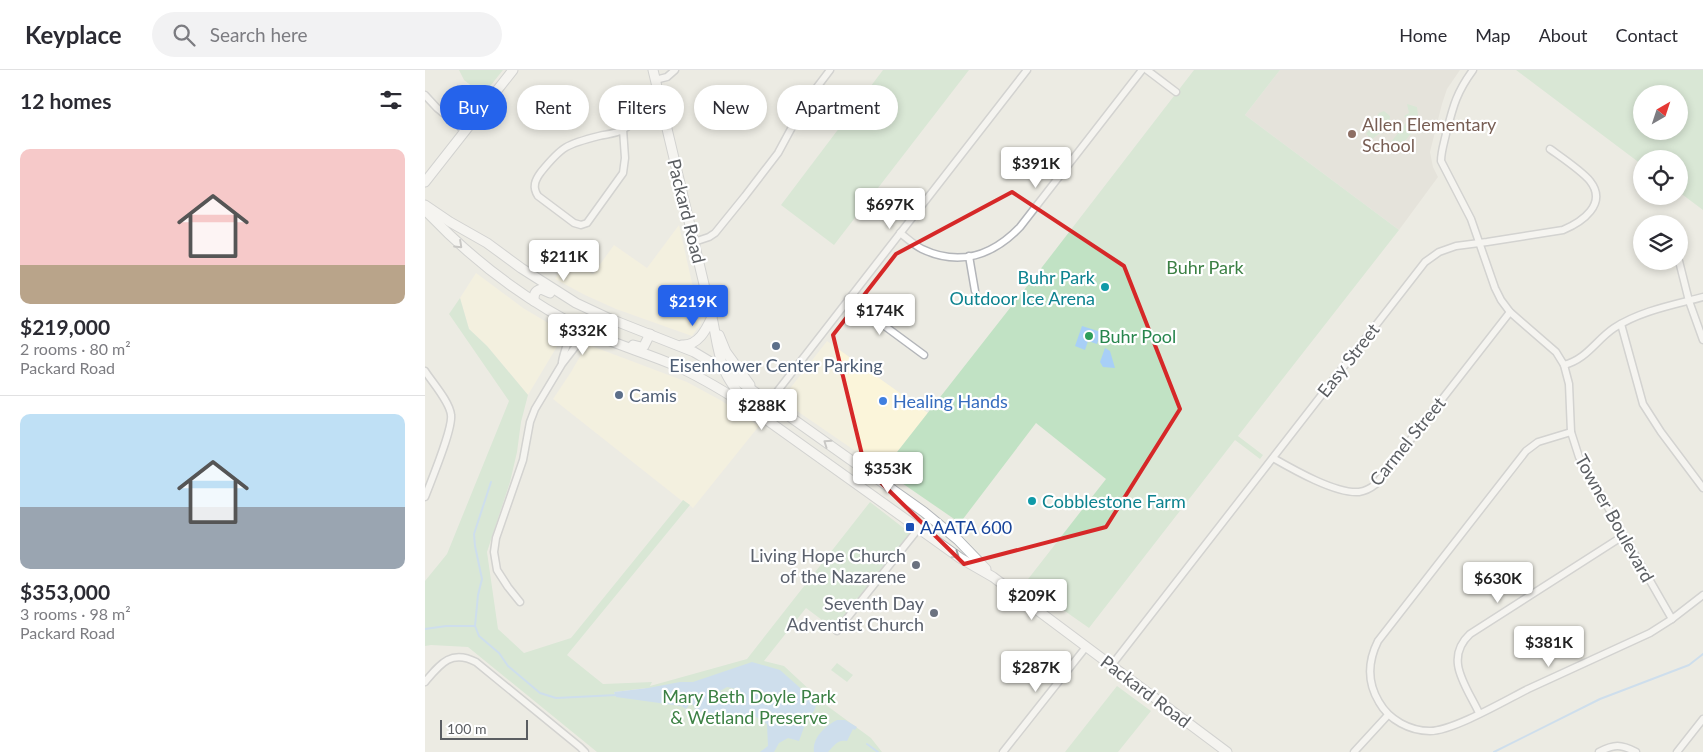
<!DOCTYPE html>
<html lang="en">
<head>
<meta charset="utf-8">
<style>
  body { margin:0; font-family:Lato,sans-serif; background:#f2f2f3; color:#2b2b33; height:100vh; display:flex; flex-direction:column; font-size:19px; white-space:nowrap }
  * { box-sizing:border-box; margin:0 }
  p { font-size:16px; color:#7c7c81 }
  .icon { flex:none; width:28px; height:28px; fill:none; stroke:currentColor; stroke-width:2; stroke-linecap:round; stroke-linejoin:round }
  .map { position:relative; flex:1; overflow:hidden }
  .sheet { display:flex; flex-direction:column; background:#fff; width:425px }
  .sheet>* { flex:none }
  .guide { position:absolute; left:15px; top:15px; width:475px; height:45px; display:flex; gap:10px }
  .needle { width:32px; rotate:39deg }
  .buttons { position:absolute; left:1208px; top:15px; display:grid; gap:10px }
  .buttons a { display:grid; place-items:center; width:55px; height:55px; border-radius:50%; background:#fff; box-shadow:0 2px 8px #0003; font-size:25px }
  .scale { position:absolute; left:15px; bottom:12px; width:88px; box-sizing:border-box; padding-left:5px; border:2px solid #5b5e62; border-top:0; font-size:14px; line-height:18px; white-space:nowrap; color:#5b5e62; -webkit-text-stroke:4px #fff; paint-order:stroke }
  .price { position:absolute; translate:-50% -42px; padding:0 11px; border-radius:5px; background:#fff; color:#222; font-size:16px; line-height:32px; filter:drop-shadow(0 1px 2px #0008) }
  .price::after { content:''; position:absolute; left:50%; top:30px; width:15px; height:11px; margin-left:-8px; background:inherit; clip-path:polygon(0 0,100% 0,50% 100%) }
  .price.current { background:#2563eb; color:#fff }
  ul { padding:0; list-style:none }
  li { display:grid; align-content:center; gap:10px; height:265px; padding:0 20px }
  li+li { border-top:1px solid #e1e1e2 }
  li span { display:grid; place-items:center; height:155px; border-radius:10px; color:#555 }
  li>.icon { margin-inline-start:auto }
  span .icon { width:90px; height:90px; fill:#fffc; stroke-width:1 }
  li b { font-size:21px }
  h2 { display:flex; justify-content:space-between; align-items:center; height:60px; padding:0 20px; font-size:21px }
  .tag { padding:0 18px; border-radius:22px; background:#fff; box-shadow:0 2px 8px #0003; font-size:18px; line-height:45px }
  .tag.current { background:#2563eb; color:#fff }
  header { display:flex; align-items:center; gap:30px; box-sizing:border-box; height:70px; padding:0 25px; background:#fff; border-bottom:1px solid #e1e1e2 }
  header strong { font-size:24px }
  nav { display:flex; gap:28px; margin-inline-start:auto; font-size:18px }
  .search { width:350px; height:45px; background:#f2f2f3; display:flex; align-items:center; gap:12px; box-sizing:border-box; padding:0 18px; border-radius:28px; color:#7c7c81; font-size:19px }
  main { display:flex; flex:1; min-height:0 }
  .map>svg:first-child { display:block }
</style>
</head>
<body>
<header>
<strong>Keyplace</strong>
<div class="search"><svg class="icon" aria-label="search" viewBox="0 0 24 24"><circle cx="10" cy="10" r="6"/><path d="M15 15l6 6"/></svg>Search here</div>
<nav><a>Home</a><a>Map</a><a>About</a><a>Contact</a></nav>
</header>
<main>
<section class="sheet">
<h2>12 homes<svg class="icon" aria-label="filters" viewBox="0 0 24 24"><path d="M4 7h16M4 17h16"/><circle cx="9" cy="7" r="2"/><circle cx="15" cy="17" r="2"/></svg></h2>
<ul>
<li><span style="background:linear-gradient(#f6c9c9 75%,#b9a48a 0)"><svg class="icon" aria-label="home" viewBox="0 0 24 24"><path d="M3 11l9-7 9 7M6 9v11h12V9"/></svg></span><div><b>$219,000</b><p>2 rooms · 80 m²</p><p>Packard Road</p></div></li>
<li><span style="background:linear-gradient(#bfe0f5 60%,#9aa5b1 0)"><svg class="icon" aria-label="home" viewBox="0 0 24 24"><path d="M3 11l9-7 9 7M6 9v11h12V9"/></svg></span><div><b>$353,000</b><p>3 rooms · 98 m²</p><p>Packard Road</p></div></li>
</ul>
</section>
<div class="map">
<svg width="1278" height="682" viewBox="0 0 1278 682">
  <rect width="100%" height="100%" fill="#ecebe3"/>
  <g fill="#fbf5da">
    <polygon points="254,155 276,253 267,266 191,239 160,225 130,209 144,188 168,204 189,175 222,198"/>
    <polygon points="51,203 98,238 140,263 103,325 62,276 44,259 35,228"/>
    <polygon points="402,271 503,343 458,400 356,330"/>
    <polygon points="164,275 262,312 297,331 334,356 268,438 258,430 257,431 128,329 146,302 161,276"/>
  </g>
  <polygon fill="#dcdad1" points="855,0 1035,0 1022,19 1017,34 1005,82 1008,97 1013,107 974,160 820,45"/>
  <g fill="#c1e2c4" fill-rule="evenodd">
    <polygon points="34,0 78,0 58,25 39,10"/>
    <polygon points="458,0 544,0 409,175 356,135"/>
    <polygon points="769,0 855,0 820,45 974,160 813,366 838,385 835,389 810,370 664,558 600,513 681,409 611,353 535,453 458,400 621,192"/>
    <path d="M1091,0H1278V140L1254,122V89H1216V94ZM1216,24H1254V61H1216Z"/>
    <polygon points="982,34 992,37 994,54 970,83 963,76 983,50 979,46 984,43"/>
    <path d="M959,41L965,46C965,58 956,62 947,69L941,64L951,51V48L954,43Z"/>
    <path d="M35,228L44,259L62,276L103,325L96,352L92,382L85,412L62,482L73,559L99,583L146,568L258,430L265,435L142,585L178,614L227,612L225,616L322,589L445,432L485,463L409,559L381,538L339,591L359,596L401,635L446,668L457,682H172L43,577L6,575L0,576V511L22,484L84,331L24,244ZM222,618L191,627L189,622Z"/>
    <polygon points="412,593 428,605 422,612 406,600"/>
    <polygon points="692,616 726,641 693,682 640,682"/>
  </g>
  <g fill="#a8cff7" fill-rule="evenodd">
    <polygon points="657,256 676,262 672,274 663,271 660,280 650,276"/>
    <polygon points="680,278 685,281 690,298 678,297 675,292"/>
    <path d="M327,592L355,600L392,633L389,641L382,649L374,671L363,668L354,673L349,682H335L343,676L342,654L330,646L301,649L272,641L266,632L261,639L256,636L191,627L189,622L223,618L255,612H268ZM302,617L315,620L314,622L297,623L295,621Z"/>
    <path d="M412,650H420L432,657L430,660L428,659L422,671C412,669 409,676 403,682H389C387,668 400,656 412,650Z"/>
  </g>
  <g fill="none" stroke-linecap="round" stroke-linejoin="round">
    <g stroke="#a8cff7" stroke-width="2">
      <polyline points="66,412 49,464 50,476 57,509 53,525 50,556 54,566 74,583 83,596 115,623 131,628 192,625"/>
      <polyline points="0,559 21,556 50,556"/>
      <polyline points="442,674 453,682"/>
      <polyline points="1069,682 1175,629 1264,595 1278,584"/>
    </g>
    <defs>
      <g id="street">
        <polyline points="722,0 751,22"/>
        <path d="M1048,0C1031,23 1028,37 1021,64C1019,73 1016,82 1016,91L1046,149L1070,218L1076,230L1085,242L1131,282L1139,295L1144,314L1146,362L1154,387L1247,549"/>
        <polyline points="230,10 242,7 250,0"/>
        <polyline points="0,25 12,38 40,61"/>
        <path d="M198,59L200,88L198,103L162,153L156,155L149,153L113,126C107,117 110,110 116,102C137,76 142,74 174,66C182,64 190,64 197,60C211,52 221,41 236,35"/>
        <path d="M475,163C482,168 489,175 497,179C535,197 568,185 595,157L717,0"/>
        <polyline points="269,172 284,167 290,163 320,126 353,83 380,33 405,0"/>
        <polyline points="544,186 550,221"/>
        <polyline points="1254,191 1264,231 1278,270"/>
        <polyline points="423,229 499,285"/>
        <polyline points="1196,254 1218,334 1236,362 1278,418"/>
        <path d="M137,292C139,279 146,267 148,254"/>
        <path d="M1139,295C1162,289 1171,270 1189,258C1215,241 1248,235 1278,227"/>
        <path d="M0,301C7,312 25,332 26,345C28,359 6,411 0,427"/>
        <polyline points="344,332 602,0"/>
        <path d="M1146,362L1113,372L1101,381L953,571C943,591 942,612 954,632C964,650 985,661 1005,661C1028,661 1081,630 1103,619C1144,600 1184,582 1225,563L1247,549L1278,525"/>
        <path d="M848,388C869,400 911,424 934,422C941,421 946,418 951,414L1085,242"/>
        <polyline points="95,532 83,517 72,500 69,482 71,468 98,390 105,352 110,339 137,294 157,268 166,263"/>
        <polyline points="412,561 494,458"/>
        <path d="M686,596L1000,192L1014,182L1031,176L1062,172L1138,160C1157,152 1183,134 1165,111C1157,101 1136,87 1125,79"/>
        <path d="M0,612C15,594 26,579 51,592L155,677L160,682"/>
        <path d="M1054,643C1042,617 1018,589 1045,564L1198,466"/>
        <polyline points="578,682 661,577"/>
        <polyline points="929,682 963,645"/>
        <path d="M1174,682C1189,674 1196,674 1211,682"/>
        <polyline points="1252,682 1278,649"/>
      </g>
      <g id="secondary">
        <path d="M228,0L288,252C291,267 293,284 299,299C304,313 316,326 325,338L535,488L568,507L802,682"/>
        <polyline points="0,112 88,0"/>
        <polyline points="0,135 25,152 62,173 96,198 151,233 183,248 269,282 299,300 499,442 533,470 561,499"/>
        <path d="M0,140C47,190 102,232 164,262C192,275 221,283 249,295C274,306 297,320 319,334"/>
        <path d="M109,231C109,225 109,221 116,219L125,223"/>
        <polyline points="294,265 301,282 325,315"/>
        <polyline points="208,275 216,277 219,276 225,264"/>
        <path d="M257,275C273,276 281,260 287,247"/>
      </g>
    </defs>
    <use href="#street" stroke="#b3b5b9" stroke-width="9"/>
    <use href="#secondary" stroke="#b2b5b9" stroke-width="11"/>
    <use href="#street" stroke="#fff" stroke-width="6"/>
    <use href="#secondary" stroke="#fff" stroke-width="9"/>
  </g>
  <defs><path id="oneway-chevron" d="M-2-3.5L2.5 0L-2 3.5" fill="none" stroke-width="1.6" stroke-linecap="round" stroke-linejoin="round" transform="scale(1.25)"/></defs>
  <g stroke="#9d9ea1">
    <use href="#oneway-chevron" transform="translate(34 175) rotate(43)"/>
    <use href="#oneway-chevron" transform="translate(402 373) rotate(-145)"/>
    <use href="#oneway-chevron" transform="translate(531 485) rotate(35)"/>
  </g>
  <path d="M0 0H1278V682H0ZM587,122L699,196L755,339L681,457L539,494L440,397L408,265L471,184Z" fill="#ecebe3" fill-opacity=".55" fill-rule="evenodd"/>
  <path fill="none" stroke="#d62828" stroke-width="4" stroke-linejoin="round" d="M587,122L699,196L755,339L681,457L539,494L440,397L408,265L471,184Z"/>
  <circle fill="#8d6e63" stroke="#fff" stroke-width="2" cx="927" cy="64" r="5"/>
  <g fill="#0f9aa8" stroke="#fff" stroke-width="2">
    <circle cx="680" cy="217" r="5"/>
    <circle cx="607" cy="431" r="5"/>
  </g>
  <circle fill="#2e9e5b" stroke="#fff" stroke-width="2" cx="664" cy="266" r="5"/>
  <g fill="#5c6f8a" stroke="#fff" stroke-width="2">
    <circle cx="351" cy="276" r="5"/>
    <circle cx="194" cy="325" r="5"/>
  </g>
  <circle fill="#3f7fe0" stroke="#fff" stroke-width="2" cx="458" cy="331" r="5"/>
  <rect fill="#1a4fb4" stroke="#fff" stroke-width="2" x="480" y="452" width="10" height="10" rx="2.5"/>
  <g fill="#6b7280" stroke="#fff" stroke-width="2">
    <circle cx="491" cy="495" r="5"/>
    <circle cx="509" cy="543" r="5"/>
  </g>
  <g text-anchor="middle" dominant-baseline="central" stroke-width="4.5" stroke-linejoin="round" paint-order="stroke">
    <g font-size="18" fill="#785e54" stroke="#fff" text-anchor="start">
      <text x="937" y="54">Allen Elementary<tspan x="937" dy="21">School</tspan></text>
    </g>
    <g font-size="18" fill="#5b5e62" stroke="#fff">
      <text transform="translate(262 141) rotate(76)">Packard Road</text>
      <text transform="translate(923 290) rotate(-52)">Easy Street</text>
      <text transform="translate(982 371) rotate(-51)">Carmel Street</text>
      <text transform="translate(1190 448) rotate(61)">Towner Boulevard</text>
      <text transform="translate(721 621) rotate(37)">Packard Road</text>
    </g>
    <g font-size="18" fill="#3c8044" stroke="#fff">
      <text x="780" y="197">Buhr Park</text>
      <text x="324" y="626">Mary Beth Doyle Park<tspan x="324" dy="21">&amp; Wetland Preserve</tspan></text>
    </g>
    <g font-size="18" fill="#0d838f" stroke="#fff" text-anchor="end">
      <text x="670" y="207">Buhr Park<tspan x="670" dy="21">Outdoor Ice Arena</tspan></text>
      <text x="617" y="431" text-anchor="start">Cobblestone Farm</text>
    </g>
    <g font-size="18" fill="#27864d" stroke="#fff" text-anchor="start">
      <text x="674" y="266">Buhr Pool</text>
    </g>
    <g font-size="18" fill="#4e5e75" stroke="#fff">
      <text x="351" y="295">Eisenhower Center Parking</text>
      <text x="204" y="325" text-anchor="start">Camis</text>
    </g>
    <g font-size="18" fill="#366cbe" stroke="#fff" text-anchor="start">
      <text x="468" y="331">Healing Hands</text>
    </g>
    <g font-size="18" fill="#164399" stroke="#fff" text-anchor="start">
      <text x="495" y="457">AAATA 600</text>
    </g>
    <g font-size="18" fill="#5b616d" stroke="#fff" text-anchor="end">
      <text x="481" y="485">Living Hope Church<tspan x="481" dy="21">of the Nazarene</tspan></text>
      <text x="499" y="533">Seventh Day<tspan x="499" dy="21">Adventist Church</tspan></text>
    </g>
  </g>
</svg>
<div class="buttons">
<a><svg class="needle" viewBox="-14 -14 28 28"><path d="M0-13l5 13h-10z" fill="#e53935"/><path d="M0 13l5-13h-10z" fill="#7c7c81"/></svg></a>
<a><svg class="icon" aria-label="locate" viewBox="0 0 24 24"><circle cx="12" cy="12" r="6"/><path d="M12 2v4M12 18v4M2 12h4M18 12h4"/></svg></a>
<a><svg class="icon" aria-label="layers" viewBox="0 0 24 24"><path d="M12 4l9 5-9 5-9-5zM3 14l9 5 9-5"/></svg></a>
</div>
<div class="scale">100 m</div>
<b class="price" style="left:611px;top:119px">$391K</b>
<b class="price" style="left:465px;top:160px">$697K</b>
<b class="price" style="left:139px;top:212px">$211K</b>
<b class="price current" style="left:268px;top:257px">$219K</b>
<b class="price" style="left:455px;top:266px">$174K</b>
<b class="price" style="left:158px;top:286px">$332K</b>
<b class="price" style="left:337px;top:361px">$288K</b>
<b class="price" style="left:463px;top:424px">$353K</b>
<b class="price" style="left:1073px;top:534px">$630K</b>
<b class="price" style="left:607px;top:551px">$209K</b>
<b class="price" style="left:1124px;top:598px">$381K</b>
<b class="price" style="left:611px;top:623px">$287K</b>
<div class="guide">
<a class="tag current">Buy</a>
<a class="tag">Rent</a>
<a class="tag">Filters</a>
<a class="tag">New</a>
<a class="tag">Apartment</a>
</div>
</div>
</main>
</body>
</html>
